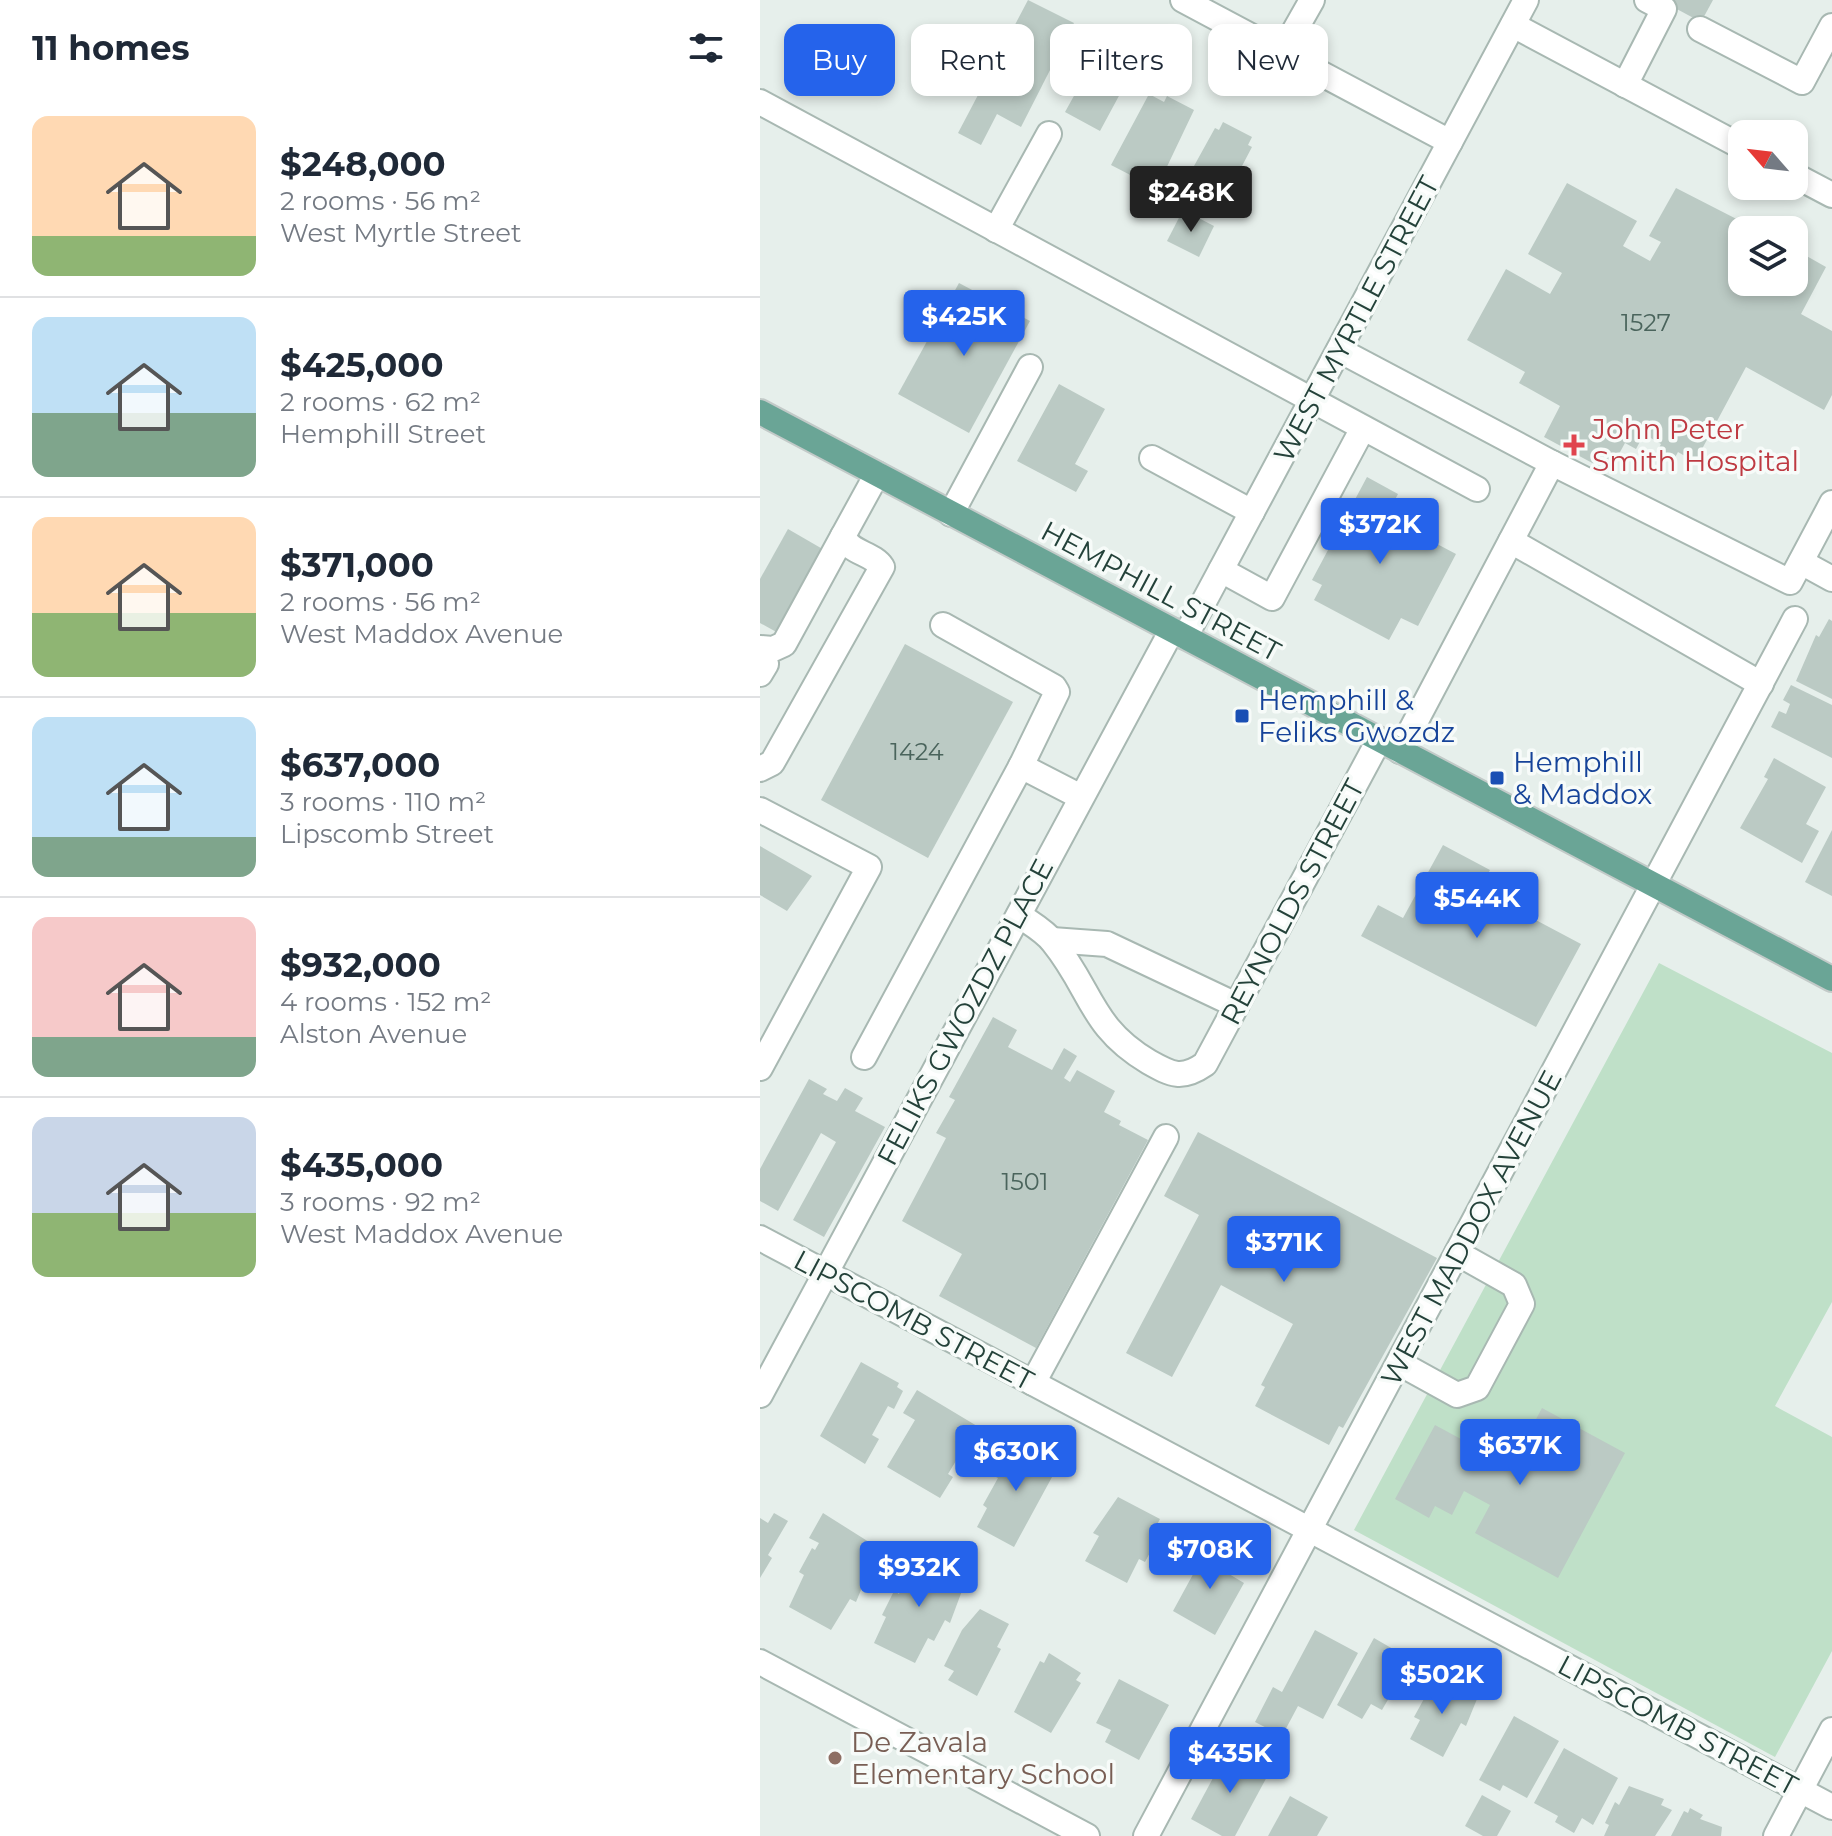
<!DOCTYPE html>
<html lang="en">
<head>
<meta charset="utf-8">
<style>
  body { margin:0; font-family:Montserrat,sans-serif; background:#f6f6f7; color:#1f2937; height:100vh; display:flex; flex-direction:column; font-size:30px; white-space:nowrap }
  * { box-sizing:border-box; margin:0 }
  p { font-size:26px; color:#747a83 }
  .icon { flex:none; width:44px; height:44px; fill:none; stroke:currentColor; stroke-width:2; stroke-linecap:round; stroke-linejoin:round }
  .map { position:relative; flex:1; overflow:hidden }
  .side { display:flex; flex-direction:column; background:#fff; width:760px }
  .side>* { flex:none }
  .banner { position:absolute; left:24px; top:24px; width:760px; height:72px; display:flex; gap:16px }
  .needle { width:52px; rotate:298deg }
  .tools { position:absolute; left:968px; top:120px; display:grid; gap:16px }
  .tools a { display:grid; place-items:center; width:80px; height:80px; border-radius:16px; background:#fff; box-shadow:0 4px 12px #0003; font-size:40px }
  .price { position:absolute; translate:-50% -68px; padding:0 18px; border-radius:8px; background:#2563eb; color:#fff; font-size:26px; line-height:52px; filter:drop-shadow(0 2px 4px #0008) }
  .price::after { content:''; position:absolute; left:50%; top:48px; width:24px; height:18px; margin-left:-12px; background:inherit; clip-path:polygon(0 0,100% 0,50% 100%) }
  .price.selected { background:#222; color:#fff }
  ul { padding:0; list-style:none }
  li { display:flex; align-items:center; gap:24px; height:200px; padding:0 32px }
  li+li { border-top:2px solid #e0e1e3 }
  li span { display:grid; place-items:center; flex:none; width:224px; height:160px; border-radius:16px; color:#555 }
  li>.icon { margin-inline-start:auto }
  span .icon { width:96px; height:96px; fill:#fffc; stroke-width:1 }
  li b { font-size:34px }
  h2 { display:flex; justify-content:space-between; align-items:center; height:96px; padding:0 32px; font-size:34px }
  .chip { padding:0 28px; border-radius:16px; background:#fff; box-shadow:0 4px 12px #0003; font-size:28px; line-height:72px }
  .chip.selected { background:#2563eb; color:#fff }
  main { display:flex; flex:1; min-height:0 }
  .map>svg:first-child { display:block }
</style>
</head>
<body>
<main>
<section class="side">
<h2>11 homes<svg class="icon" aria-label="filters" viewBox="0 0 24 24"><path d="M4 7h16M4 17h16"/><circle cx="9" cy="7" r="2"/><circle cx="15" cy="17" r="2"/></svg></h2>
<ul>
<li><span style="background:linear-gradient(#ffd9b3 75%,#8fb573 0)"><svg class="icon" aria-label="home" viewBox="0 0 24 24"><path d="M3 11l9-7 9 7M6 9v11h12V9"/></svg></span><div><b>$248,000</b><p>2 rooms · 56 m²</p><p>West Myrtle Street</p></div></li>
<li><span style="background:linear-gradient(#bfe0f5 60%,#7fa58c 0)"><svg class="icon" aria-label="home" viewBox="0 0 24 24"><path d="M3 11l9-7 9 7M6 9v11h12V9"/></svg></span><div><b>$425,000</b><p>2 rooms · 62 m²</p><p>Hemphill Street</p></div></li>
<li><span style="background:linear-gradient(#ffd9b3 60%,#8fb573 0)"><svg class="icon" aria-label="home" viewBox="0 0 24 24"><path d="M3 11l9-7 9 7M6 9v11h12V9"/></svg></span><div><b>$371,000</b><p>2 rooms · 56 m²</p><p>West Maddox Avenue</p></div></li>
<li><span style="background:linear-gradient(#bfe0f5 75%,#7fa58c 0)"><svg class="icon" aria-label="home" viewBox="0 0 24 24"><path d="M3 11l9-7 9 7M6 9v11h12V9"/></svg></span><div><b>$637,000</b><p>3 rooms · 110 m²</p><p>Lipscomb Street</p></div></li>
<li><span style="background:linear-gradient(#f6c9c9 75%,#7fa58c 0)"><svg class="icon" aria-label="home" viewBox="0 0 24 24"><path d="M3 11l9-7 9 7M6 9v11h12V9"/></svg></span><div><b>$932,000</b><p>4 rooms · 152 m²</p><p>Alston Avenue</p></div></li>
<li><span style="background:linear-gradient(#c9d6e8 60%,#8fb573 0)"><svg class="icon" aria-label="home" viewBox="0 0 24 24"><path d="M3 11l9-7 9 7M6 9v11h12V9"/></svg></span><div><b>$435,000</b><p>3 rooms · 92 m²</p><p>West Maddox Avenue</p></div></li>
</ul>
</section>
<div class="map">
<svg width="1072" height="1836" viewBox="0 0 1072 1836">
  <rect width="100%" height="100%" fill="#e6efeb"/>
  <polygon fill="#bfe0c8" points="899,963 1072,1053 1072,1302 1015,1406 1072,1437 1072,1651 1015,1757 594,1530"/>
  <g fill="#bbcac4">
    <polygon points="268,0 314,23 261,127 237,114 221,145 198,133"/>
    <polygon points="900,0 953,0 941,22"/>
    <polygon points="325,25 381,55 340,131 305,112 325,76 304,65"/>
    <polygon points="389,94 404,102 407,96 434,110 403,175 397,172 392,181 382,175 380,180 351,165"/>
    <polygon points="463,122 492,137 488,145 492,147 463,202 432,186 440,169 434,166 455,128 459,130"/>
    <polygon points="807,183 877,221 863,246 890,261 901,242 889,236 916,188 998,230 982,230 982,282 1034,282 1036,250 1066,267 1041,314 1072,331 1072,395 1064,410 986,367 935,462 918,452 913,461 897,452 901,444 884,434 876,449 865,443 849,472 784,437 800,406 759,383 765,372 707,340 746,269 790,294 802,273 768,254"/>
    <polygon points="423,210 454,226 439,257 407,241"/>
    <polygon points="199,283 270,321 209,433 138,394"/>
    <polygon points="299,384 345,409 315,464 328,471 316,492 257,461"/>
    <polygon points="607,477 638,494 626,517 696,554 658,626 641,618 629,640 554,600 562,585 552,580"/>
    <polygon points="28,529 66,551 20,634 0,623 0,579"/>
    <polygon points="1069,619 1072,621 1072,699 1036,681 1056,635 1059,637"/>
    <polygon points="145,644 253,702 168,858 61,800"/>
    <polygon points="1031,685 1072,705 1072,758 1011,727 1019,711 1026,714 1030,704 1023,700"/>
    <polygon points="1014,758 1066,787 1046,824 1059,831 1042,863 980,828 1008,779 1004,777"/>
    <polygon points="1072,830 1072,896 1045,882"/>
    <polygon points="683,845 730,870 719,890 821,944 776,1027 601,936 618,905 643,918"/>
    <polygon points="0,846 52,876 27,911 0,895"/>
    <polygon points="233,1017 257,1030 248,1047 292,1070 304,1048 317,1056 304,1078 310,1082 317,1070 355,1091 344,1112 361,1121 359,1125 388,1140 276,1348 179,1296 202,1254 142,1221 186,1138 176,1133 195,1100 189,1097"/>
    <polygon points="49,1079 67,1089 63,1094 77,1101 85,1088 103,1098 95,1111 125,1127 64,1237 33,1220 76,1142 61,1133 18,1211 0,1201 0,1169"/>
    <polygon points="438,1132 677,1258 583,1428 579,1426 569,1445 495,1406 505,1387 501,1385 533,1324 461,1285 412,1377 366,1353 439,1215 404,1196"/>
    <polygon points="101,1362 139,1383 137,1387 143,1391 134,1409 128,1406 112,1435 119,1439 105,1464 60,1436"/>
    <polygon points="157,1390 217,1426 188,1474 193,1477 180,1498 127,1467 155,1420 143,1413"/>
    <polygon points="782,1408 865,1453 798,1578 715,1533 730,1505 704,1491 692,1515 675,1506 669,1518 635,1499 675,1425 751,1466"/>
    <polygon points="253,1442 298,1466 254,1547 217,1527 227,1508 223,1505 238,1478 232,1475"/>
    <polygon points="358,1497 400,1519 390,1538 396,1541 385,1562 379,1559 367,1583 325,1561 339,1536 333,1533"/>
    <polygon points="14,1513 28,1521 8,1555 12,1558 0,1578 0,1518 8,1523"/>
    <polygon points="63,1513 109,1542 106,1548 116,1554 96,1602 90,1599 71,1630 29,1607 44,1575 39,1572 52,1548 55,1550 59,1543 49,1538"/>
    <polygon points="449,1545 477,1560 469,1574 484,1583 455,1635 413,1611"/>
    <polygon points="155,1554 179,1566 172,1580 175,1582 182,1569 206,1580 190,1623 185,1620 174,1641 168,1638 155,1663 114,1643 126,1617 122,1615 134,1591 139,1594"/>
    <polygon points="220,1609 249,1624 237,1647 241,1649 217,1696 188,1680 194,1671 184,1666 202,1630"/>
    <polygon points="555,1630 598,1653 563,1719 538,1706 522,1736 495,1722 513,1687 522,1692"/>
    <polygon points="614,1638 633,1649 628,1660 645,1670 622,1710 611,1704 602,1719 577,1705"/>
    <polygon points="289,1653 321,1673 316,1680 321,1683 291,1733 254,1712 280,1661 284,1663"/>
    <polygon points="676,1677 717,1699 706,1726 701,1723 683,1757 650,1739 660,1720 654,1717"/>
    <polygon points="359,1679 409,1705 379,1760 345,1742 351,1730 336,1723"/>
    <polygon points="754,1716 799,1741 767,1798 743,1785 740,1791 719,1780"/>
    <polygon points="804,1748 858,1778 833,1825 822,1818 814,1833 795,1822 798,1816 774,1803"/>
    <polygon points="468,1750 509,1773 475,1836 462,1836 431,1819"/>
    <polygon points="869,1786 904,1799 901,1805 912,1810 895,1836 844,1836 849,1825 845,1823 855,1802 859,1805"/>
    <polygon points="722,1795 751,1811 737,1836 723,1836 705,1826"/>
    <polygon points="530,1796 568,1817 557,1836 508,1836"/>
    <polygon points="930,1808 943,1815 940,1819 962,1827 961,1836 911,1836 924,1811 928,1813"/>
  </g>
  <g fill="none" stroke-linecap="round" stroke-linejoin="round">
    <defs>
      <g id="minor">
        <polyline points="423,0 690,142"/>
        <polyline points="753,25 982,147"/>
        <polyline points="940,29 1042,82 1072,26"/>
        <polyline points="522,53 552,0"/>
        <polyline points="865,85 904,9 887,0"/>
        <polyline points="0,102 717,489"/>
        <polyline points="1034,175 1072,195"/>
        <polyline points="236,230 289,134"/>
        <polyline points="579,350 792,463"/>
        <polyline points="392,458 492,512"/>
        <polyline points="191,514 270,367"/>
        <polyline points="751,541 1001,684"/>
        <polyline points="1041,562 1072,579"/>
        <polyline points="461,570 512,598 603,428"/>
        <polyline points="183,625 294,687 297,692 261,766"/>
        <polyline points="425,637 766,0"/>
        <polyline points="0,674 6,664 0,648 13,649 24,644 83,536"/>
        <polyline points="640,751 792,463 1030,582 1072,503"/>
        <path d="M0,769L12,763L122,567C113,553 89,553 83,536L117,474"/>
        <polyline points="0,810 109,867 0,1068"/>
        <path d="M259,915C270,923 285,931 293,942C332,990 330,1027 389,1062C412,1075 422,1080 445,1064L619,740"/>
        <polyline points="292,940 347,944 476,1005"/>
        <polyline points="104,1057 261,766 321,797"/>
        <polyline points="0,1238 1072,1807"/>
        <polyline points="639,1363 697,1395 717,1388 762,1304 754,1285 697,1253"/>
        <polyline points="273,1383 406,1137"/>
        <polyline points="0,1395 412,630"/>
        <polyline points="0,1662 327,1836"/>
        <polyline points="386,1836 1035,619"/>
        <polyline points="1016,1836 1072,1730"/>
      </g>
      <polyline id="major" points="0,412 1072,979"/>
    </defs>
    <use href="#minor" stroke="#a8b8b2" stroke-width="28"/>
    <use href="#major" stroke="#c2cac8" stroke-width="28"/>
    <use href="#minor" stroke="#fff" stroke-width="24"/>
    <use href="#major" stroke="#6aa596" stroke-width="24"/>
  </g>
  <path fill="#e0444e" stroke="#f7fbf9" stroke-width="3" d="M810 433h8v8h8v8h-8v8h-8v-8h-8v-8h8z"/>
  <g fill="#1a4fb4" stroke="#f7fbf9" stroke-width="3">
    <rect x="474" y="708" width="16" height="16" rx="4"/>
    <rect x="729" y="770" width="16" height="16" rx="4"/>
  </g>
  <circle fill="#8d6e63" stroke="#f7fbf9" stroke-width="3" cx="75" cy="1758" r="8"/>
  <g text-anchor="middle" dominant-baseline="central" stroke-width="7" stroke-linejoin="round" paint-order="stroke">
    <g font-size="24" fill="#4a645c">
      <text x="886" y="322">1527</text>
      <text x="157" y="751">1424</text>
      <text x="265" y="1181">1501</text>
    </g>
    <g font-size="28" fill="#24423a" stroke="#f7fbf9">
      <text transform="translate(596 319) rotate(-62)">WEST MYRTLE STREET</text>
      <text transform="translate(401 591) rotate(28)">HEMPHILL STREET</text>
      <text transform="translate(532 902) rotate(-62)">REYNOLDS STREET</text>
      <text transform="translate(205 1012) rotate(-62)">FELIKS GWOZDZ PLACE</text>
      <text transform="translate(711 1228) rotate(-62)">WEST MADDOX AVENUE</text>
      <text transform="translate(154 1320) rotate(28)">LIPSCOMB STREET</text>
      <text transform="translate(918 1725) rotate(28)">LIPSCOMB STREET</text>
    </g>
    <g font-size="28" fill="#be3a42" stroke="#f7fbf9" text-anchor="start">
      <text x="832" y="429">John Peter<tspan x="832" dy="32">Smith Hospital</tspan></text>
    </g>
    <g font-size="28" fill="#164399" stroke="#f7fbf9" text-anchor="start">
      <text x="498" y="700">Hemphill &amp;<tspan x="498" dy="32">Feliks Gwozdz</tspan></text>
      <text x="753" y="762">Hemphill<tspan x="753" dy="32">&amp; Maddox</tspan></text>
    </g>
    <g font-size="28" fill="#785e54" stroke="#f7fbf9" text-anchor="start">
      <text x="91" y="1742">De Zavala<tspan x="91" dy="32">Elementary School</tspan></text>
    </g>
  </g>
</svg>
<div class="tools">
<a><svg class="needle" viewBox="-14 -14 28 28"><path d="M0-13l5 13h-10z" fill="#e53935"/><path d="M0 13l5-13h-10z" fill="#747a83"/></svg></a>
<a><svg class="icon" aria-label="layers" viewBox="0 0 24 24"><path d="M12 4l9 5-9 5-9-5zM3 14l9 5 9-5"/></svg></a>
</div>
<b class="price selected" style="left:431px;top:234px">$248K</b>
<b class="price" style="left:204px;top:358px">$425K</b>
<b class="price" style="left:620px;top:566px">$372K</b>
<b class="price" style="left:717px;top:940px">$544K</b>
<b class="price" style="left:524px;top:1284px">$371K</b>
<b class="price" style="left:760px;top:1487px">$637K</b>
<b class="price" style="left:256px;top:1493px">$630K</b>
<b class="price" style="left:450px;top:1591px">$708K</b>
<b class="price" style="left:159px;top:1609px">$932K</b>
<b class="price" style="left:682px;top:1716px">$502K</b>
<b class="price" style="left:470px;top:1795px">$435K</b>
<div class="banner">
<a class="chip selected">Buy</a>
<a class="chip">Rent</a>
<a class="chip">Filters</a>
<a class="chip">New</a>
</div>
</div>
</main>
</body>
</html>
